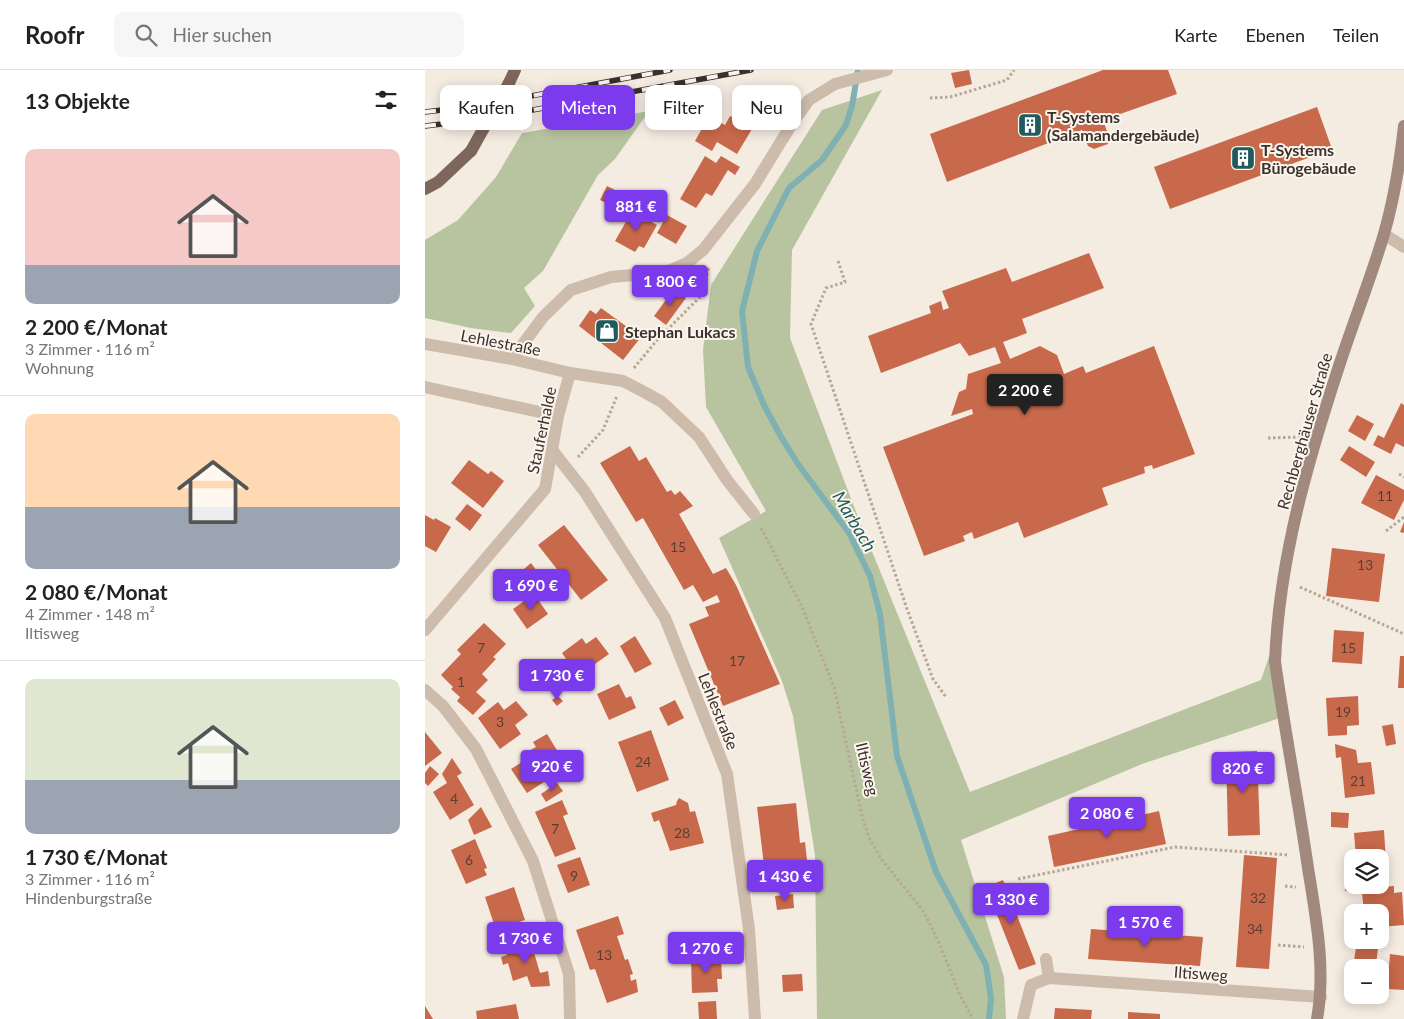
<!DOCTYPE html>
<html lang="de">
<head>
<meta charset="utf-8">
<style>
  body { margin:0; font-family:Lato,sans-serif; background:#f6f6f6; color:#222; height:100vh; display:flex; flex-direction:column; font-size:19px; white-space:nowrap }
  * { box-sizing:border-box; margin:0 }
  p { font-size:16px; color:#767676 }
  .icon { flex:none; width:28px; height:28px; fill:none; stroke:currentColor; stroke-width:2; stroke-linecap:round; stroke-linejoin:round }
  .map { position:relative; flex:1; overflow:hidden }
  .side { display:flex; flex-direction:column; background:#fff; width:425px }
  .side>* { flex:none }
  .top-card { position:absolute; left:15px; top:15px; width:475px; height:45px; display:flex; gap:10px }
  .controls { position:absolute; left:919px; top:779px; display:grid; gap:10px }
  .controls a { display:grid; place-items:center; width:45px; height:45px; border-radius:10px; background:#fff; box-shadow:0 2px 12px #0003; font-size:25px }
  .price { position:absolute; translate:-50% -42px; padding:0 11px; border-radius:5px; background:#7c3aed; color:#fff; font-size:16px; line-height:32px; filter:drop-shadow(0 1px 2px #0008) }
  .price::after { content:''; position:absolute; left:50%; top:30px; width:15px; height:11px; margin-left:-8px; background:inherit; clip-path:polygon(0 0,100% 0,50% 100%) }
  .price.active { background:#222; color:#fff }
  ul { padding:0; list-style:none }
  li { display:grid; align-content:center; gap:10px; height:265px; padding:0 25px }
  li+li { border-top:1px solid #e0e0e0 }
  li span { display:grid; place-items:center; height:155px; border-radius:10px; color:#555 }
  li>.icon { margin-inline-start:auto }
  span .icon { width:90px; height:90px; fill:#fffc; stroke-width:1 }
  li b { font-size:21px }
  h2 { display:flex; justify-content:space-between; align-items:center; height:60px; padding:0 25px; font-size:21px }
  .pill { padding:0 18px; border-radius:10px; background:#fff; box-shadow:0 2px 12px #0003; font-size:18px; line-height:45px }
  .pill.active { background:#7c3aed; color:#fff }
  header { display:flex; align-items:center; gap:30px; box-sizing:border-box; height:70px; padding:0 25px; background:#fff; border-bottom:1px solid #e0e0e0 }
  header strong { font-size:24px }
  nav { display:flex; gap:28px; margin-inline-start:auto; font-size:18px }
  .search { width:350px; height:45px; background:#f6f6f6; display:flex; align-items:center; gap:12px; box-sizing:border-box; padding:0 18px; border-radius:10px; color:#767676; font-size:19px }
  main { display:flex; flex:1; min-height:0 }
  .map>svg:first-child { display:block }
</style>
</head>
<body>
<header>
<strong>Roofr</strong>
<div class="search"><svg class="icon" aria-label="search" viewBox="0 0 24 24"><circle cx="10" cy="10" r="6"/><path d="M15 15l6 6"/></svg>Hier suchen</div>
<nav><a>Karte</a><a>Ebenen</a><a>Teilen</a></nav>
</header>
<main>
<section class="side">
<h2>13 Objekte<svg class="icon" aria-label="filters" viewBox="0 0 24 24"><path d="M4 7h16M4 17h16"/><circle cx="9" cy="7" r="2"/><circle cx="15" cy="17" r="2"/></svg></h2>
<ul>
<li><span style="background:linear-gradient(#f6c9c9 75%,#9aa5b1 0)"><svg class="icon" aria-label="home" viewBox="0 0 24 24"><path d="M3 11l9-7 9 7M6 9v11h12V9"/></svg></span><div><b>2 200 €/Monat</b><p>3 Zimmer · 116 m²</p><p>Wohnung</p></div></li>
<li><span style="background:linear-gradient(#ffd9b3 60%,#9aa5b1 0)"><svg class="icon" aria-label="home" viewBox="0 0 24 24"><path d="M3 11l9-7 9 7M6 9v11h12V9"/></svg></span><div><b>2 080 €/Monat</b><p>4 Zimmer · 148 m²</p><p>Iltisweg</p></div></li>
<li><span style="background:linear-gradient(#dfe7d0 65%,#9aa5b1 0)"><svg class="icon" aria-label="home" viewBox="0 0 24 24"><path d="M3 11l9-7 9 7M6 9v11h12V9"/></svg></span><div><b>1 730 €/Monat</b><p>3 Zimmer · 116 m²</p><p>Hindenburgstraße</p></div></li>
</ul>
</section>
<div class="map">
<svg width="979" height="949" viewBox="0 0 979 949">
  <rect width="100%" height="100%" fill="#f4ebe1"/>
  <g fill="#b8c4a0">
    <polygon points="457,20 367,180 365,268 433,447 545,722 836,610 851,566 858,647 717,694 536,770 579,907 581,949 392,949 390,785 368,646 357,611 294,468 341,441 281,337 278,280 286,215 397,40"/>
    <polygon points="224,41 190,89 173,105 118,201 99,218 110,236 86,263 46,258 0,248 0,170 33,150 71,107 97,63"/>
  </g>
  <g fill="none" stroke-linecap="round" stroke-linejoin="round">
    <polyline stroke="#7fb0b2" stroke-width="6" points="433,0 427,36 421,55 397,90 364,118 332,181 317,241 323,297 339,335 355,365 373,394 424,463 445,506 455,544 472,686 511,802 561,895 566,928 564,949"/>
  </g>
  <g fill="#c8694b">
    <polygon points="544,0 547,14 530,18 526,3"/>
    <polygon points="678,0 743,0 752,24 678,50 684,67 683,74 669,79 663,76 657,60 522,112 505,64"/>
    <polygon points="892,37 907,79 745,139 729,97"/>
    <polygon points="284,46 300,55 305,46 327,59 312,84 292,72 287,81 270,71"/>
    <polygon points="280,86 291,93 296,86 315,97 310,105 303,100 287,126 281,123 271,138 255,129"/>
    <polygon points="182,116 192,121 185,135 175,130"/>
    <polygon points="207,141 232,155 219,178 214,176 210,182 190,171"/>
    <polygon points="242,145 262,156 251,174 232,163"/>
    <polygon points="664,183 679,218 597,249 602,263 578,272 585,289 615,276 632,285 639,304 658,296 661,303 729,276 770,384 728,399 727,395 719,397 720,403 677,418 683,435 599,468 593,452 549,469 547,462 538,466 540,471 499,486 458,377 548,344 547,339 526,346 534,322 541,319 543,304 576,293 570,277 544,286 535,273 456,303 443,266 506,243 504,236 516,231 518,240 524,238 517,221 581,198 587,212"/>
    <polygon points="249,219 261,228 241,255 229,246"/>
    <polygon points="176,238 216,267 198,290 154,256 165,240 171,244"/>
    <polygon points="976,333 979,335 979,377 971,373 966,384 948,375 953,365 959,368"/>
    <polygon points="932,345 949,354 940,371 923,361"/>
    <polygon points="205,376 214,391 221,387 242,422 246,420 250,425 255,421 268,436 254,444 288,504 301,498 311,515 355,614 298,636 264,554 284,546 280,537 295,532 292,525 278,532 268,515 259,520 218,448 211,452 175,393"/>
    <polygon points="924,376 950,392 941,407 915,390"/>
    <polygon points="44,390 63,404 66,401 79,411 58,438 26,413"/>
    <polygon points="951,405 979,420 979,430 969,450 936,433"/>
    <polygon points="42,434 57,445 45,461 30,449"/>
    <polygon points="0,445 9,450 10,448 26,457 11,482 0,476"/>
    <polygon points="979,452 979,463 975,462"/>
    <polygon points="139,455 183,510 156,530 113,475"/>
    <polygon points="907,478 960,484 954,532 901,526"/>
    <polygon points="106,493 117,508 110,513 99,499"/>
    <polygon points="109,524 123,544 102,559 88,539"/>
    <polygon points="59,553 81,574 68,587 71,589 57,604 63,610 51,622 61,631 48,645 32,631 35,627 26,619 28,617 16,605 36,584 32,580"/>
    <polygon points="909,560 939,562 937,594 907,592"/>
    <polygon points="210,566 227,594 210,603 195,576"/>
    <polygon points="171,567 184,584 153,606 137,583 157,568 161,574"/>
    <polygon points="975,586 979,586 979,618 973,618"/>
    <polygon points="194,614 201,628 206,626 211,638 184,650 172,624"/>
    <polygon points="133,626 138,631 132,636 127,630"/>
    <polygon points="933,626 934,655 922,656 922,665 903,666 901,628"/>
    <polygon points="250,630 259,648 243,656 234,638"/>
    <polygon points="91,631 103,645 90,655 96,664 75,679 53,648 73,632 79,640"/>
    <polygon points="968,654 971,674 961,676 957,656"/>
    <polygon points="226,660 244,710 212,722 193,672"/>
    <polygon points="0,662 17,683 0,696"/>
    <polygon points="122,664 141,695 127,704 128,706 102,723 86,699 105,687 102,682 111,677 108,672"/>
    <polygon points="910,674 931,680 933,693 946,692 950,724 920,728 916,687 911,688"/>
    <polygon points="832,681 835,765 803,766 801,682"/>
    <polygon points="27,688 37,703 32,706 49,735 25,750 8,722 22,713 17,704"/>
    <polygon points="5,696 14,704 3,716 0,713 0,703"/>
    <polygon points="132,713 138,721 121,732 116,724"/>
    <polygon points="254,728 263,733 265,742 270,741 279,773 245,781 234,750 229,752 226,743 251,735 252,731"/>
    <polygon points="137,730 143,744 138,746 151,779 130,787 110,742"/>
    <polygon points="371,733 375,773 380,772 384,808 341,812 332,737"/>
    <polygon points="56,737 67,757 49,765 43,750"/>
    <polygon points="734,741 741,774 629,797 623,766"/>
    <polygon points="906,742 924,743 923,758 906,757"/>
    <polygon points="959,760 961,793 955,793 955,788 931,788 929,763"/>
    <polygon points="50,769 62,798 59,799 62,805 41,814 26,780"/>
    <polygon points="819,785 852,788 844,899 811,897"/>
    <polygon points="155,787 165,815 143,823 132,795"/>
    <polygon points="921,804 928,805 928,815 948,815 949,822 957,822 957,817 969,816 969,823 977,822 979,855 955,857 955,842 939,842 937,823 920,821"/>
    <polygon points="578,810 611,894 594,900 561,817"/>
    <polygon points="89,817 100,850 71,860 60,827"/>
    <polygon points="368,824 369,838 352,840 350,826"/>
    <polygon points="193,846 199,864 192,866 200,890 203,889 208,904 205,905 206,911 211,909 213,922 182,933 170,899 165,900 151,860"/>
    <polygon points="666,859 778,867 775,896 663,889"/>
    <polygon points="105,869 115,903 123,901 125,916 106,917 102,906 88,911 83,893 78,895 76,887 82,885 79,877"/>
    <polygon points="932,870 954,871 951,894 929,891"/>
    <polygon points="965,884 979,886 979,920 962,919"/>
    <polygon points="275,885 287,885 287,890 296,889 297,909 292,909 293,922 267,923 266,889 276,889"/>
    <polygon points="377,904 378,921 358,922 357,905"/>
    <polygon points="291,931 292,949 274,949 273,932"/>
    <polygon points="91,934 94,949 52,949 51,941"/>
    <polygon points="0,936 8,949 0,949"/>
    <polygon points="630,938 667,940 666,949 629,949"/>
    <polygon points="703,942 735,944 735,949 703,949"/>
  </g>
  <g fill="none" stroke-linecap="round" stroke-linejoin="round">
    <g stroke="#b9a596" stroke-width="3" stroke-dasharray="2.5 2.5" stroke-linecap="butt">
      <polyline points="505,28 525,27 582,10 589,0"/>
      <polyline points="413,191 420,212 401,218 386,254 482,539 508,609 521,627"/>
      <polyline points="209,298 233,269 277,225 284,196"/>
      <polyline points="843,368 875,367"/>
      <polyline points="153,387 178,360 192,326"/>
      <polyline points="974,404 979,407"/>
      <polyline points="336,458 377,537 409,617 437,746 444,768 457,790 499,842 515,875 535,925 548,949"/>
      <polyline points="961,461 979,447"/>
      <polyline points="875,517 979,564"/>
      <polyline points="593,809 750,777 864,785"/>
      <polyline points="860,816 871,817"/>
      <polyline points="853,875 879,877"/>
    </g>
    <g stroke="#cdbbac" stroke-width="12">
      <polyline points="959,164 979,177"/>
      <polyline points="0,274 87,289 145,303 198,311 221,323 237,332 274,367 302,410 329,444"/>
      <polyline points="87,289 118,247 146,220 186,207 241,202 262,193 278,180 330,114 368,52 384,30 410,14 462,0"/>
      <polyline points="0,317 133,346"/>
      <polyline points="128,381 160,422 240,548 302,704 324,859 330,949"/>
      <polyline points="0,560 120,419 133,346 145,303"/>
      <polyline points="0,620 18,636 51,679 108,791 144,904 145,949"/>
      <polyline points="624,908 896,927"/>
      <polyline points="598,949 606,915 624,908 621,889"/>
    </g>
    <path stroke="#a18a7d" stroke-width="12" d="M892,949C901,899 891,848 883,798C873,729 860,661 850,592C854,489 883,390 915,293C929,250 946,208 959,164C969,129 975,92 979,56"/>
    <g stroke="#7d675c" stroke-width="12">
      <polyline points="84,13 90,0"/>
      <polyline points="0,119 13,112 46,81"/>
    </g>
    <defs>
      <g id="rail">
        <polyline points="0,42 58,35 245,0"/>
        <polyline points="0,56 58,49 326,0"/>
      </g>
    </defs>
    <use href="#rail" stroke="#3b302b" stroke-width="5.5"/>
    <use href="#rail" stroke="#fbf5ee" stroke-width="4" stroke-dasharray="11" stroke-linecap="butt"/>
    <polyline stroke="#7d675c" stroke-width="12" points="46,81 84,13"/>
  </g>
  <defs>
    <symbol id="building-square" viewBox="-11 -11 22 22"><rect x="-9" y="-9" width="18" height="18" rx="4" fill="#1f5a5e" stroke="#fbf5ee"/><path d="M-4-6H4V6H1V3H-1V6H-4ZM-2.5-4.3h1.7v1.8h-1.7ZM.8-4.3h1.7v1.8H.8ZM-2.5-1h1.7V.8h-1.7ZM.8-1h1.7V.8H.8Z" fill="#fff"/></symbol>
    <symbol id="shop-square" viewBox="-11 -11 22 22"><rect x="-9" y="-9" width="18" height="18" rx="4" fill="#1f5a5e" stroke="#fbf5ee"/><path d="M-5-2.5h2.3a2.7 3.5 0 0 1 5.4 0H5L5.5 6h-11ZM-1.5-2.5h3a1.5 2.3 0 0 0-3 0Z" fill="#fff"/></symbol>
  </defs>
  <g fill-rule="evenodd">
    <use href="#building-square" x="591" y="41" width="28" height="28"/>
    <use href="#building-square" x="804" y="74" width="28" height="28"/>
    <use href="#shop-square" x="168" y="247" width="28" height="28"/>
  </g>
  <g text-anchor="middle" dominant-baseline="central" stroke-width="4" stroke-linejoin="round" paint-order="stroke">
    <g font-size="14" fill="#5e3e33">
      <text x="960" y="425">11</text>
      <text x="253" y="476">15</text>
      <text x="940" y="494">13</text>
      <text x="56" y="577">7</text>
      <text x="923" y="577">15</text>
      <text x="312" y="590">17</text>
      <text x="36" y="611">1</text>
      <text x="918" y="641">19</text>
      <text x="75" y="651">3</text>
      <text x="218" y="691">24</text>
      <text x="933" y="710">21</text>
      <text x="29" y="728">4</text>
      <text x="130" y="758">7</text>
      <text x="257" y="762">28</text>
      <text x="44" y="789">6</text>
      <text x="149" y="805">9</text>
      <text x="833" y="827">32</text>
      <text x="830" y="858">34</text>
      <text x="179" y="884">13</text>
    </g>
    <g font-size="16" font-weight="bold" fill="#3b302b" stroke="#fbf5ee" text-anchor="start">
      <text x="622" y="46">T-Systems<tspan x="622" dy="18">(Salamandergebäude)</tspan></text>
      <text x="836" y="79">T-Systems<tspan x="836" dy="18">Bürogebäude</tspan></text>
      <text x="200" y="261">Stephan Lukacs</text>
    </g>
    <g font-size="16" fill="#3b302b" stroke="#fbf5ee">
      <text transform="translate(76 272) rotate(11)">Lehlestraße</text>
      <text transform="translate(116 360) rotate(-78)">Stauferhalde</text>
      <text transform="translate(879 361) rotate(-74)">Rechberghäuser Straße</text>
      <text transform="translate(294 641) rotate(68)">Lehlestraße</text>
      <text transform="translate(443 699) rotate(77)">Iltisweg</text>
      <text transform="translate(776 903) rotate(4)">Iltisweg</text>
    </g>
    <g font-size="18" font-style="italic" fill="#1f5a5e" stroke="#fbf5ee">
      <text transform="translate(430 451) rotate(59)">Marbach</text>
    </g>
  </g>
</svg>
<div class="controls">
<a><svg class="icon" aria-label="layers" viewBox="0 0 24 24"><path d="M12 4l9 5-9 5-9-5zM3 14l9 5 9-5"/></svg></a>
<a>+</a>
<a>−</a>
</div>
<b class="price" style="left:211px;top:162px">881 €</b>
<b class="price" style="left:245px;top:237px">1 800 €</b>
<b class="price active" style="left:600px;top:346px">2 200 €</b>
<b class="price" style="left:106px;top:541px">1 690 €</b>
<b class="price" style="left:132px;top:631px">1 730 €</b>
<b class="price" style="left:127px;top:722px">920 €</b>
<b class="price" style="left:818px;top:724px">820 €</b>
<b class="price" style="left:682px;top:769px">2 080 €</b>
<b class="price" style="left:360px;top:832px">1 430 €</b>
<b class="price" style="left:586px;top:855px">1 330 €</b>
<b class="price" style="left:720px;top:878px">1 570 €</b>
<b class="price" style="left:100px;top:894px">1 730 €</b>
<b class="price" style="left:281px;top:904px">1 270 €</b>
<div class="top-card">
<a class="pill">Kaufen</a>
<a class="pill active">Mieten</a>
<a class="pill">Filter</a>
<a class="pill">Neu</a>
</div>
</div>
</main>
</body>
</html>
